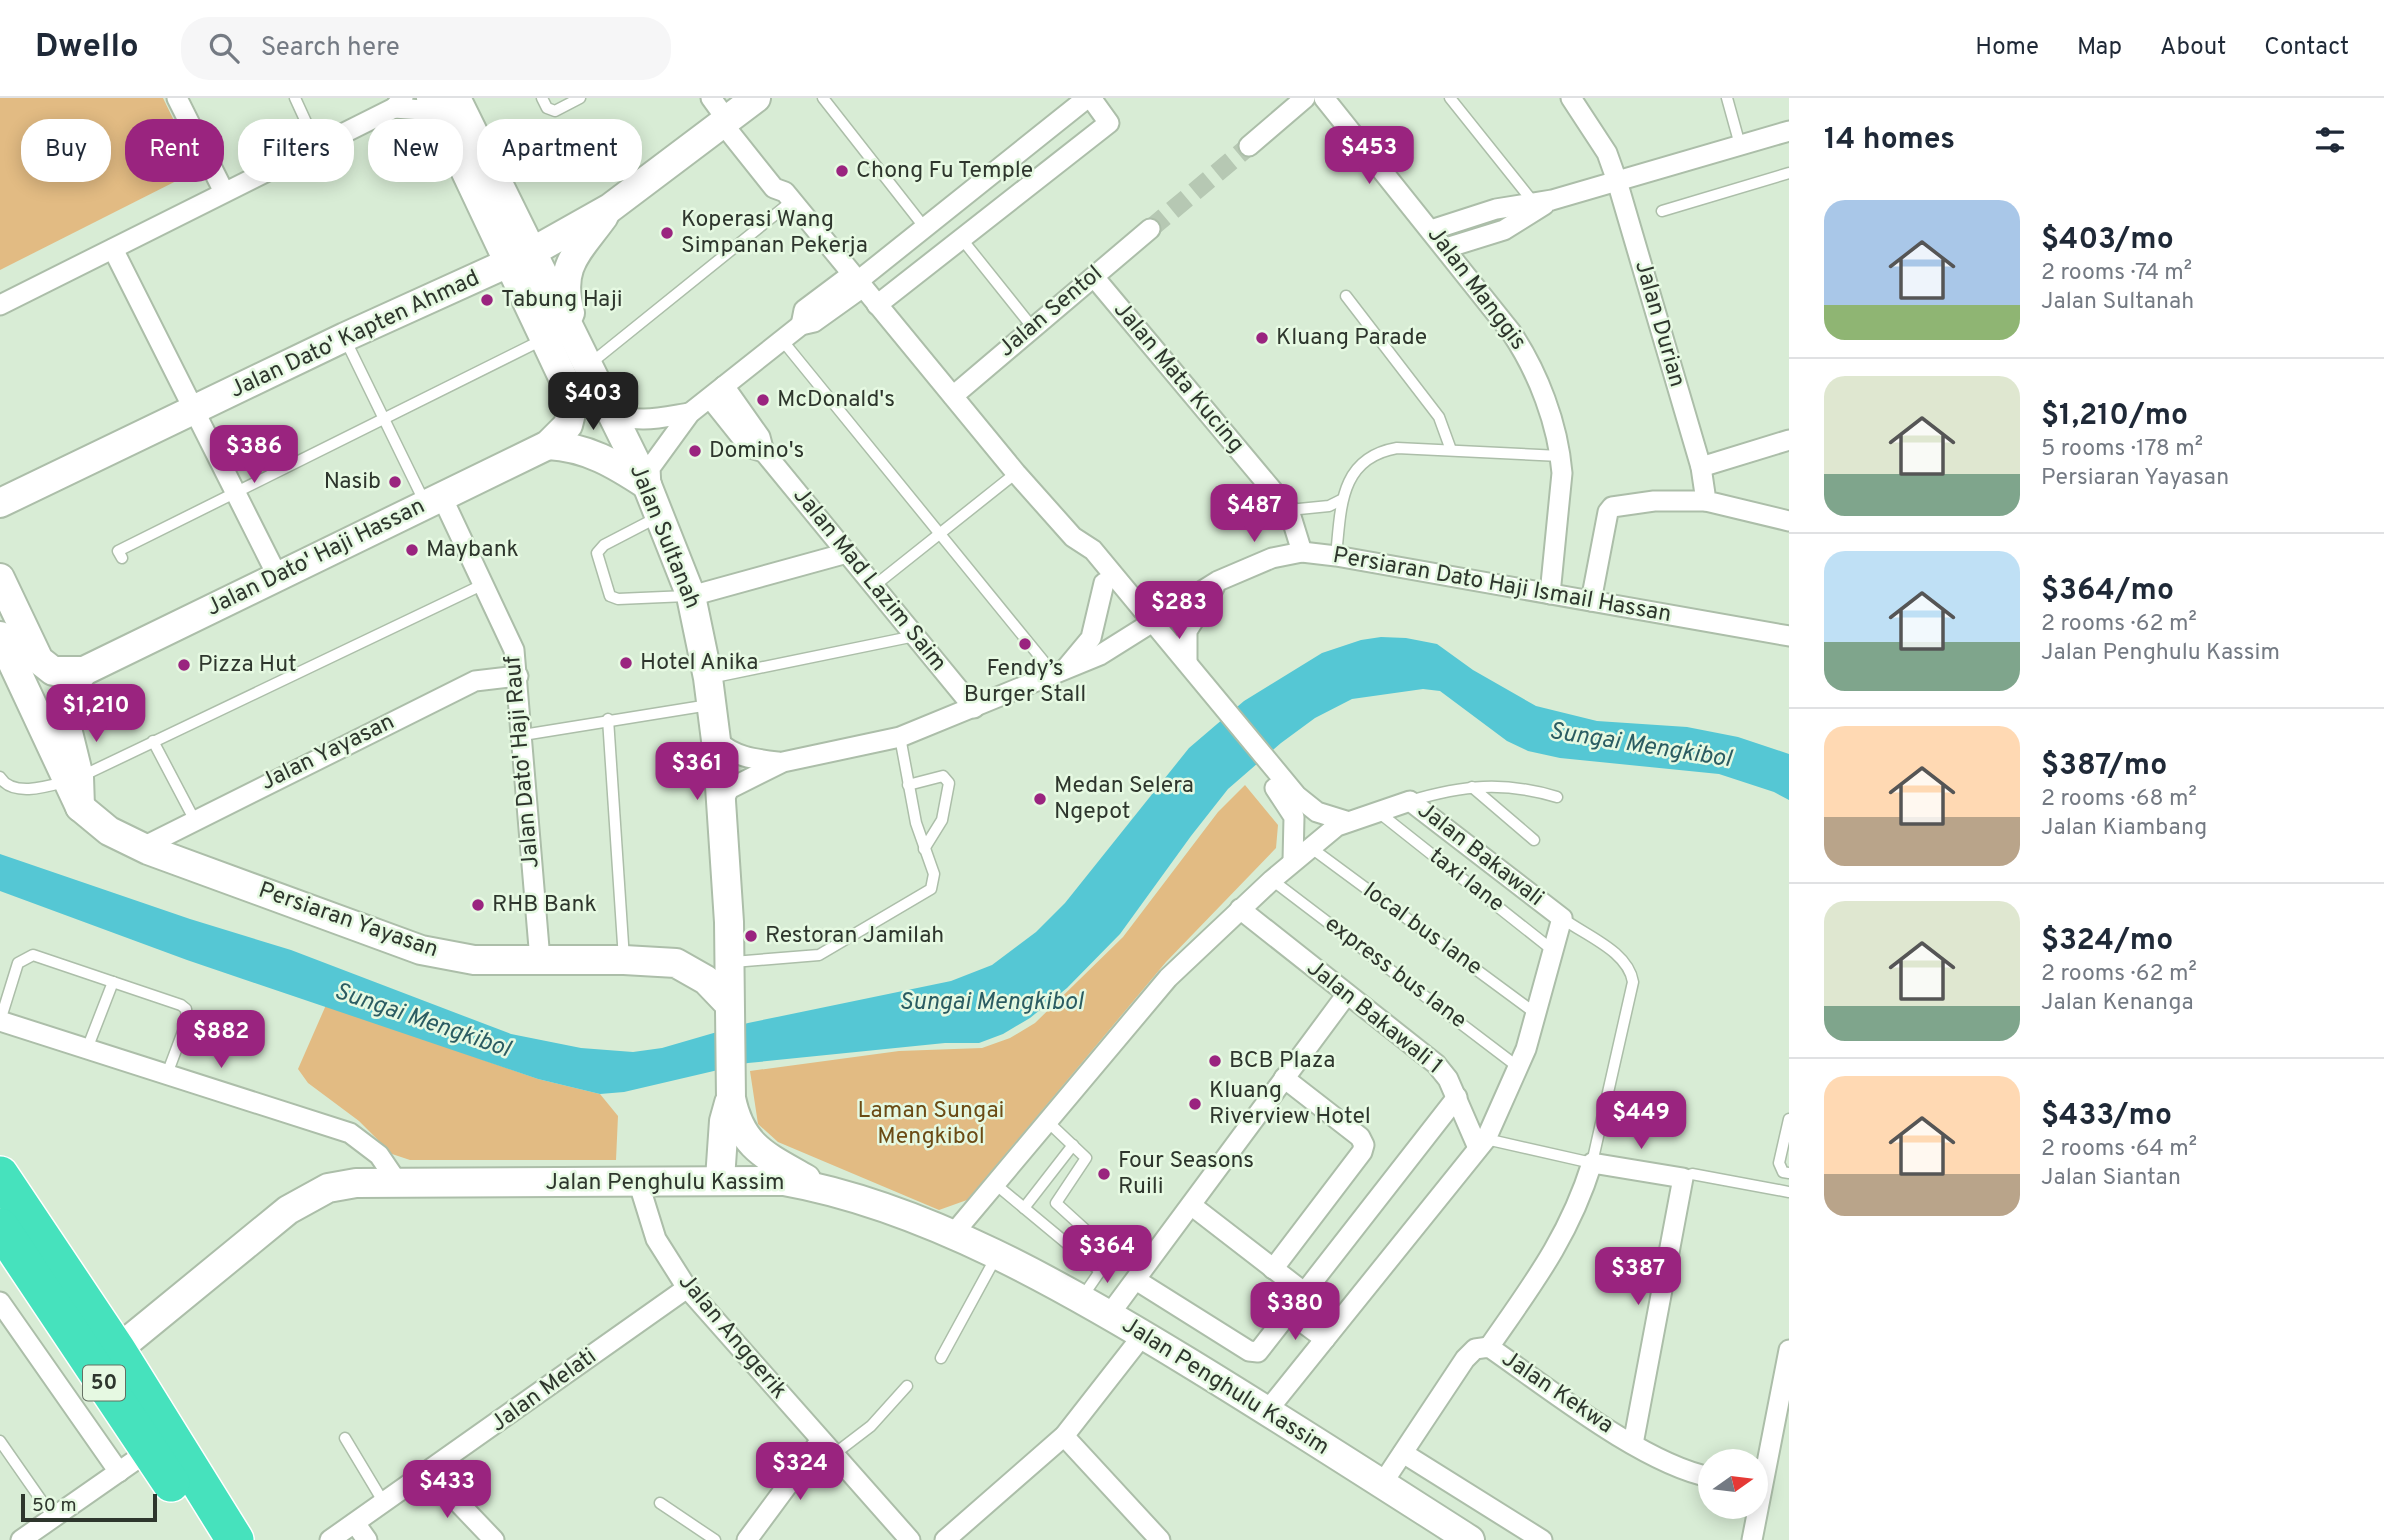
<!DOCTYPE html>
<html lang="en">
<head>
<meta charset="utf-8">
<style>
  body { margin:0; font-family:Overpass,sans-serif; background:#f6f6f7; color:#1f2937; height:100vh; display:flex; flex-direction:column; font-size:26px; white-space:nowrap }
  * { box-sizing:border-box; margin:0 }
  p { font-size:23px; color:#747a83 }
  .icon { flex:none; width:38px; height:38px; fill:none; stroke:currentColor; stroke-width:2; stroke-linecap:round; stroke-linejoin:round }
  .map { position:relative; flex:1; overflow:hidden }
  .details { display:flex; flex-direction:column; background:#fff; width:595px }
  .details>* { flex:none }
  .hud { position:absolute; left:21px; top:21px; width:665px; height:63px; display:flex; gap:14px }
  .needle { width:46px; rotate:76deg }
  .fabs { position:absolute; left:1698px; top:1351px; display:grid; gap:14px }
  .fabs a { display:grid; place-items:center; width:70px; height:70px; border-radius:50%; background:#fff; box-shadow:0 4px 18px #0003; font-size:35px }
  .scale { position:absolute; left:21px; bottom:18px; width:136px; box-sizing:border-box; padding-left:7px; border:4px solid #2e362d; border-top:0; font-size:19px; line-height:24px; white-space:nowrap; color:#2e362d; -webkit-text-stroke:5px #e6f9e2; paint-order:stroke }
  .price { position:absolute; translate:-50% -60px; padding:0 16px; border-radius:14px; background:#9a247f; color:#fff; font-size:23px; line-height:46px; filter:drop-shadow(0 2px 4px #0008) }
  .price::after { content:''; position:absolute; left:50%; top:42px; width:21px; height:16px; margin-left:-10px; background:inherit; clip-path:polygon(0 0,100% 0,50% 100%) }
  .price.active { background:#222; color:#fff }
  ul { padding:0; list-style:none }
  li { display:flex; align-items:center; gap:21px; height:175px; padding:0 35px }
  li+li { border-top:2px solid #e0e1e3 }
  li span { display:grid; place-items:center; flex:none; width:196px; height:140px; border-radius:21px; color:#555 }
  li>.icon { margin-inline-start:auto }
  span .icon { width:84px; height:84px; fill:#fffc; stroke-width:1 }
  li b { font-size:30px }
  h2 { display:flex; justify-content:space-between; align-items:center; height:84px; padding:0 35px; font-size:30px }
  .tag { padding:0 24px; border-radius:28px; background:#fff; box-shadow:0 4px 18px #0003; font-size:24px; line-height:63px }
  .tag.active { background:#9a247f; color:#fff }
  header { display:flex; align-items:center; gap:42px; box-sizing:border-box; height:98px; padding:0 35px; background:#fff; border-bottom:2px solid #e0e1e3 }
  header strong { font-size:33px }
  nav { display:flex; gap:38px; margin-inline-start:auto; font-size:24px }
  .search { width:490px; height:63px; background:#f6f6f7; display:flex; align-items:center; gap:18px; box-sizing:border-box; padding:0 24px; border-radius:28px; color:#747a83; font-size:26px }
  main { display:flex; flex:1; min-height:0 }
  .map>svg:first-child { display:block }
</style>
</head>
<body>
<header>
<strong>Dwello</strong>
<div class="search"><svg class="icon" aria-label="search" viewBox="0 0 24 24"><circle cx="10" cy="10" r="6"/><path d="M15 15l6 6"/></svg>Search here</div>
<nav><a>Home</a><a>Map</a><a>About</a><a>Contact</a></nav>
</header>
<main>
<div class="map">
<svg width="1789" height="1442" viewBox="0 0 1789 1442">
  <rect width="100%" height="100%" fill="#d8ecd5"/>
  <g fill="#e2bb83">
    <polygon points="0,0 163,0 198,72 0,172"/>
    <polygon points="1245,687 1278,727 1276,750 1166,864 967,1102 939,1112 778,1044 758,1026 750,973 899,953 982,950 1010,940 1035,925 1123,839 1218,714"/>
    <polygon points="326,907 538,981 600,996 618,1018 616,1062 410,1062 392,1056 359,1023 308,985 298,971"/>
  </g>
  <polygon fill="#55c7d4" points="1381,539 1406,540 1437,546 1473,572 1536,608 1597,623 1687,629 1738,639 1789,656 1789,702 1774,694 1719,676 1560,660 1528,653 1507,643 1440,593 1423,591 1352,601 1315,620 1281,645 1228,691 1191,738 1120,836 1067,890 1030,920 1003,936 979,945 945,945 748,965 624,994 600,996 538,981 187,862 0,793 0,756 190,821 291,852 511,936 581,950 633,954 662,950 748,925 951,883 992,867 1036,834 1065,805 1189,650 1244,603 1322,555 1361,542"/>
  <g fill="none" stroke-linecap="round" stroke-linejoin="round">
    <polyline stroke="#b6c8b3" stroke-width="19" stroke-dasharray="19 10" stroke-linecap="butt" points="1150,131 1249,48"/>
    <defs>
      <g id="lane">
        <polyline points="295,0 317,48"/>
        <polyline points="542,0 547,10 555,13 580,0"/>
        <polyline points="823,0 925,130"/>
        <polyline points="1450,0 1534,105"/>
        <polyline points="1727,0 1740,47"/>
        <polyline points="1662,113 1789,75"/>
        <polyline points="961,140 1033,230"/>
        <polyline points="1346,198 1439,319 1451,352"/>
        <polyline points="345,241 424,403"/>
        <polyline points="782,242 1054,576"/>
        <polyline points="591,265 792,103"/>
        <polyline points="1289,412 1329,408 1341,402"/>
        <polyline points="656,420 604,447 597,455 610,498 618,501 687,498"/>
        <path d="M1336,458C1341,410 1339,360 1397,350L1560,358"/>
        <polyline points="122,460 118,453 126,449 542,242"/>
        <polyline points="874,488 1016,375"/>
        <polyline points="710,580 915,538"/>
        <polyline points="608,621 624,861"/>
        <polyline points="523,637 709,607"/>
        <polyline points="153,643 194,721"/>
        <path d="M0,679C12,699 46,689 64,684"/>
        <polyline points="80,679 484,486"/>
        <polyline points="908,687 943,678 949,685 942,722 924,751"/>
        <polyline points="1472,689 1534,742"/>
        <path d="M1410,703C1463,687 1504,683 1557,699"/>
        <polyline points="1377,713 1555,854"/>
        <polyline points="1310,749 1535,915"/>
        <polyline points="1272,782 1518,969"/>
        <polyline points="733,864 819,857 931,791 934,776 916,725 900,639"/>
        <polyline points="0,923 18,865 33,857 181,907 186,911 187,923 167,976"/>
        <polyline points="87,951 113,884"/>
        <polyline points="1789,1021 1779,1065 1783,1074 1789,1075"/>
        <polyline points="1047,1023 1086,1060 1056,1105 1112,1156"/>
        <path d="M1486,1041L1592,1065L1633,884C1628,853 1586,838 1562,820"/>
        <polyline points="1683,1080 1692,1076 1789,1094"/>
        <polyline points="994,1085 1100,1173"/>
        <polyline points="1024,1110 1073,1047"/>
        <polyline points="1083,1198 1116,1150"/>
        <polyline points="941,1260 996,1159"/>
        <polyline points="345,1340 384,1405"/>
        <polyline points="0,1343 53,1419"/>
        <polyline points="833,1357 871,1328 907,1288"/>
        <polyline points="660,1405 715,1442"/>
      </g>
      <g id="street">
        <polyline points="177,0 224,94"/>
        <polyline points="711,0 727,22"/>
        <path d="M1324,0L1511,234C1538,274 1558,326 1562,375L1550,496"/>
        <polyline points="1571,0 1607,55 1617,83 1701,369 1706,403 1789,423"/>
        <polyline points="394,10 437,13 444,10"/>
        <polyline points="723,26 774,90 785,94 1016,375 1073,439 1093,452 1297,698 1317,714 1346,723"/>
        <polyline points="1249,48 1305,0"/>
        <polyline points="1431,132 1496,111 1552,102 1789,33"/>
        <polyline points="1446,150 1504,132 1544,107"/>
        <polyline points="113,151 278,479"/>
        <polyline points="1094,179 1289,412 1302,454"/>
        <polyline points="858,183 1087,0"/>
        <polyline points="0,207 394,10 403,0"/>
        <polyline points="877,207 1109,25 1091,0"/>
        <polyline points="801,227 804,212 852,176"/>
        <polyline points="724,288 760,339 764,354 974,610"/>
        <polyline points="953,298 1150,131"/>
        <polyline points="710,300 750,350 764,354"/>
        <path d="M611,314C635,327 664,319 690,315"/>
        <polyline points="1701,369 1789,342"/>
        <polyline points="651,389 650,370 690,315 801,227 814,224 863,189"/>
        <polyline points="442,399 514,552 540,862"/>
        <polyline points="691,498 847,455"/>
        <polyline points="1591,503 1608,414 1612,409 1654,403 1706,403"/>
        <polyline points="1187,564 1187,533 1214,490"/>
        <polyline points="1066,570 1091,540 1104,485"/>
        <path d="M716,642C735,659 753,661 778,664"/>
        <polyline points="1275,690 1294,719 1293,763"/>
        <polyline points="722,705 729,691 783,664 900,639 1100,557 1218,483 1272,460 1302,454 1336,458 1789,538"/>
        <polyline points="143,749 475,583 518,578"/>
        <polyline points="1240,811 1436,966 1448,981 1478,1050"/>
        <polyline points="0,923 350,1035 379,1057 398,1085"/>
        <polyline points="638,1083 656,1141 687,1190 910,1442"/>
        <polyline points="1191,1107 1305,1195"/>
        <polyline points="953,1136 1168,880 1272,782 1337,728 1410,703 1562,820 1526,951 1486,1041 1267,1313"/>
        <polyline points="1273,1171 1362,1054 1364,1047 1360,1039 1284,980"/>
        <polyline points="1136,1182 1249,1253 1258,1254 1457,999"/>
        <polyline points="0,1204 119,1374"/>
        <polyline points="1290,1215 1325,1241"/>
        <polyline points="1109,1217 1347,896"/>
        <path d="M1489,1249C1532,1187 1569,1139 1592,1065L1683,1080L1633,1346"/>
        <polyline points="1064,1338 1160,1442"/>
        <polyline points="1403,1355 1542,1442"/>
        <polyline points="429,1374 494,1442"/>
        <path d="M1382,1386L1465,1261L1475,1251L1489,1249C1547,1289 1643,1366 1710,1379"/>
        <polyline points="355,1425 367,1442"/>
        <polyline points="21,1442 150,1352"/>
        <polyline points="330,1442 687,1190"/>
        <polyline points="747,1442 821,1342"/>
        <polyline points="945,1442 1064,1338 1143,1237"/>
        <polyline points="1752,1442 1789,1252"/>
      </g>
      <g id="secondary">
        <path d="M456,0L647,387L691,498L708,580L718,658L729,824L731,1000C741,1049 766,1058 806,1081"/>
        <path d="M570,215C557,168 578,154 604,118"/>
        <path d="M548,347C587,349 615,366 647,387"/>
        <polyline points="0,405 345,239 530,155 610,110 756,0"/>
        <polyline points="0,480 39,562 53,573 84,573"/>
        <polyline points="0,538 80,709 109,733 148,752 421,852 474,862 624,862 676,865 706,882 729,906"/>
        <polyline points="80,709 79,679 64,618 69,591 84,573 548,347 568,327 574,303 431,0"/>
        <polyline points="720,1081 724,1023 729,1005"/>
        <path d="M117,1252L288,1112L328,1090L356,1085L784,1083C925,1108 1067,1190 1188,1264C1283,1322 1376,1382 1470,1442"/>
      </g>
      <g id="highway">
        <polyline points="0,1077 117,1252 235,1442"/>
        <polyline points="0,1129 171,1385"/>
      </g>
    </defs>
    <use href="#lane" stroke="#acbea9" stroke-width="13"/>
    <use href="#street" stroke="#acbea9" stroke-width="23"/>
    <use href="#secondary" stroke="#acbea9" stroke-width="32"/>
    <use href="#highway" stroke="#fff" stroke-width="40"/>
    <use href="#lane" stroke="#fff" stroke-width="10"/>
    <use href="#street" stroke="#fff" stroke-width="19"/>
    <use href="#secondary" stroke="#fff" stroke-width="28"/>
    <use href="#highway" stroke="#46e2bd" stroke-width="37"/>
  </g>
  <g fill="#9a247f" stroke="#e6f9e2" stroke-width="2.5">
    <circle cx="842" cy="73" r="7"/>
    <circle cx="667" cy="135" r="7"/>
    <circle cx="487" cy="202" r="7"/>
    <circle cx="1262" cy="240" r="7"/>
    <circle cx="763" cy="302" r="7"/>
    <circle cx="695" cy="353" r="7"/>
    <circle cx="395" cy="384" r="7"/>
    <circle cx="412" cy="452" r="7"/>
    <circle cx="1025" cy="546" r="7"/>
    <circle cx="626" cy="565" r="7"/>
    <circle cx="184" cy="567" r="7"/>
    <circle cx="1040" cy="701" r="7"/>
    <circle cx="478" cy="807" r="7"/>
    <circle cx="751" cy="838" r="7"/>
    <circle cx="1215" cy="963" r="7"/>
    <circle cx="1195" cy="1006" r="7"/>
    <circle cx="1104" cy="1076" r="7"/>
  </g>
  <g text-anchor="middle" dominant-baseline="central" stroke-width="5" stroke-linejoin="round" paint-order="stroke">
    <rect fill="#e6f9e2" stroke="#657063" stroke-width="2" x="83" y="1267.5" width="42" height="35" rx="5"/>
    <g font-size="21" font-weight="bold" fill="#2e362d">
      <text x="104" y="1285">50</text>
    </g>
    <g font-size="23" fill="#2e362d" stroke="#e6f9e2" text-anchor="start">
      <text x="856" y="73">Chong Fu Temple</text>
      <text x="681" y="122">Koperasi Wang<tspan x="681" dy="26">Simpanan Pekerja</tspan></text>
      <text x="501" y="202">Tabung Haji</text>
      <text x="1276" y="240">Kluang Parade</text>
      <text x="777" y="302">McDonald's</text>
      <text x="709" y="353">Domino's</text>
      <text x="381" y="384" text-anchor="end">Nasib</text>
      <text x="426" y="452">Maybank</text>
      <text x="640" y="565">Hotel Anika</text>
      <text x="198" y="567">Pizza Hut</text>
      <text x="1025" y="571" text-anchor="middle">Fendy’s<tspan x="1025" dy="26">Burger Stall</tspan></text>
      <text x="1054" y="688">Medan Selera<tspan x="1054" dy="26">Ngepot</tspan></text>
      <text x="492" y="807">RHB Bank</text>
      <text x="765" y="838">Restoran Jamilah</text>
      <text x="1229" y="963">BCB Plaza</text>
      <text x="1209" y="993">Kluang<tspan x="1209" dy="26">Riverview Hotel</tspan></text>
      <text x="1118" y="1063">Four Seasons<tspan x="1118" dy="26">Ruili</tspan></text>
    </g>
    <g font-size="23" fill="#2e362d" stroke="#e6f9e2">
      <text transform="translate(1476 191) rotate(53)">Jalan Manggis</text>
      <text transform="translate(1051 214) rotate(-40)">Jalan Sentol</text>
      <text transform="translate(1659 226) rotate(74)">Jalan Durian</text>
      <text transform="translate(355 237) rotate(-25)">Jalan Dato' Kapten Ahmad</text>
      <text transform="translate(1178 280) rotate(50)">Jalan Mata Kucing</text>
      <text transform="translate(664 439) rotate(68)">Jalan Sultanah</text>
      <text transform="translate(316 460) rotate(-26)">Jalan Dato' Haji Hassan</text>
      <text transform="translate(869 482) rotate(51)">Jalan Mad Lazim Saim</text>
      <text transform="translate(1502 488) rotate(10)">Persiaran Dato Haji Ismail Hassan</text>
      <text transform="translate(328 655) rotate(-26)">Jalan Yayasan</text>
      <text transform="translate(523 664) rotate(-95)">Jalan Dato' Haji Rauf</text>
      <text transform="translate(1480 757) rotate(38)">Jalan Bakawali</text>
      <text transform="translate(1466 783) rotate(38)">taxi lane</text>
      <text transform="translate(348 823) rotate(19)">Persiaran Yayasan</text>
      <text transform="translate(1422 832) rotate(36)">local bus lane</text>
      <text transform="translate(1395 875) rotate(37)">express bus lane</text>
      <text transform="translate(1374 920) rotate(39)">Jalan Bakawali 1</text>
      <text x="665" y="1085">Jalan Penghulu Kassim</text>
      <text transform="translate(732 1239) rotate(50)">Jalan Anggerik</text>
      <text transform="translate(1225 1289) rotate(32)">Jalan Penghulu Kassim</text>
      <text transform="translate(544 1293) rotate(-36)">Jalan Melati</text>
      <text transform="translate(1557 1295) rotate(34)">Jalan Kekwa</text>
    </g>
    <g font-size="23" fill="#6b4b15" stroke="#e6f9e2">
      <text x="931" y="1013">Laman Sungai<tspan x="931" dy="26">Mengkibol</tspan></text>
    </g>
    <g font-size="24" font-style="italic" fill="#2b5c62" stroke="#e6f9e2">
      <text transform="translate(1640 648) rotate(9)">Sungai Mengkibol</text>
      <text x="991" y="905">Sungai Mengkibol</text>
      <text transform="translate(422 923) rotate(19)">Sungai Mengkibol</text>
    </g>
  </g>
</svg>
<div class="fabs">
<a><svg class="needle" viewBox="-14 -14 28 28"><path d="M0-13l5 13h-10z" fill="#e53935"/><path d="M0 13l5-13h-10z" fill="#747a83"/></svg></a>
</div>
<div class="scale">50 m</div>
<b class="price" style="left:1369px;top:88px">$453</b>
<b class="price active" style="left:593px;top:334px">$403</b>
<b class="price" style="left:254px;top:387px">$386</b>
<b class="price" style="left:1254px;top:446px">$487</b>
<b class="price" style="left:1179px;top:543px">$283</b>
<b class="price" style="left:96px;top:646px">$1,210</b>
<b class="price" style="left:697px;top:704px">$361</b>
<b class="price" style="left:221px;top:972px">$882</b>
<b class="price" style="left:1641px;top:1053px">$449</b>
<b class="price" style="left:1107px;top:1187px">$364</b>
<b class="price" style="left:1638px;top:1209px">$387</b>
<b class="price" style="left:1295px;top:1244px">$380</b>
<b class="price" style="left:800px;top:1404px">$324</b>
<b class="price" style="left:447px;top:1422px">$433</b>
<div class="hud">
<a class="tag">Buy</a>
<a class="tag active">Rent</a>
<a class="tag">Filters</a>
<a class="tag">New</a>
<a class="tag">Apartment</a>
</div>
</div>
<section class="details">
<h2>14 homes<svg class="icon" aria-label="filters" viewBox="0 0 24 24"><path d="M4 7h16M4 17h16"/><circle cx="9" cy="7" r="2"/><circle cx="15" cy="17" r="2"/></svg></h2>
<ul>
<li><span style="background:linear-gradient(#a9c7e8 75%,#8fb573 0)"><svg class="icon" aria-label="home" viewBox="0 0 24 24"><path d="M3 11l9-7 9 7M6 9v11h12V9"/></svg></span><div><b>$403/mo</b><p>2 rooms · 74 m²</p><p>Jalan Sultanah</p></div></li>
<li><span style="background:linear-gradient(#dfe7d0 70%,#7fa58c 0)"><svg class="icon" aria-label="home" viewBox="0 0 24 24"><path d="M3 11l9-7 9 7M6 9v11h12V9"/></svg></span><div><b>$1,210/mo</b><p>5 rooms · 178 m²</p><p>Persiaran Yayasan</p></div></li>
<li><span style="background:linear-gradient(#bfe0f5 65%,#7fa58c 0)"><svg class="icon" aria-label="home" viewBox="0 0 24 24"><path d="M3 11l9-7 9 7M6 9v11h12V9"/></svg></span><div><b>$364/mo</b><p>2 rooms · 62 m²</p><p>Jalan Penghulu Kassim</p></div></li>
<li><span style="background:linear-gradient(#ffd9b3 65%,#b9a48a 0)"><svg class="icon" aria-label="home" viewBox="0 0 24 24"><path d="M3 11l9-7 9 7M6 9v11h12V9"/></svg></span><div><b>$387/mo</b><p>2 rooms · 68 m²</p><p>Jalan Kiambang</p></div></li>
<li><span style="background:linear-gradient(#dfe7d0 75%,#7fa58c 0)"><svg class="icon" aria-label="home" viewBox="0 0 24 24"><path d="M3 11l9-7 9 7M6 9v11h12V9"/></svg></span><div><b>$324/mo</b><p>2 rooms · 62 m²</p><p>Jalan Kenanga</p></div></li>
<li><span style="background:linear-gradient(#ffd9b3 70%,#b9a48a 0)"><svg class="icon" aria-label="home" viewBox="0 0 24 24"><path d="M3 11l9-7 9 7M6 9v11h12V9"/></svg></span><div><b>$433/mo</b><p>2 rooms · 64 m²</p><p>Jalan Siantan</p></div></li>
</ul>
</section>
</main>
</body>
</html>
